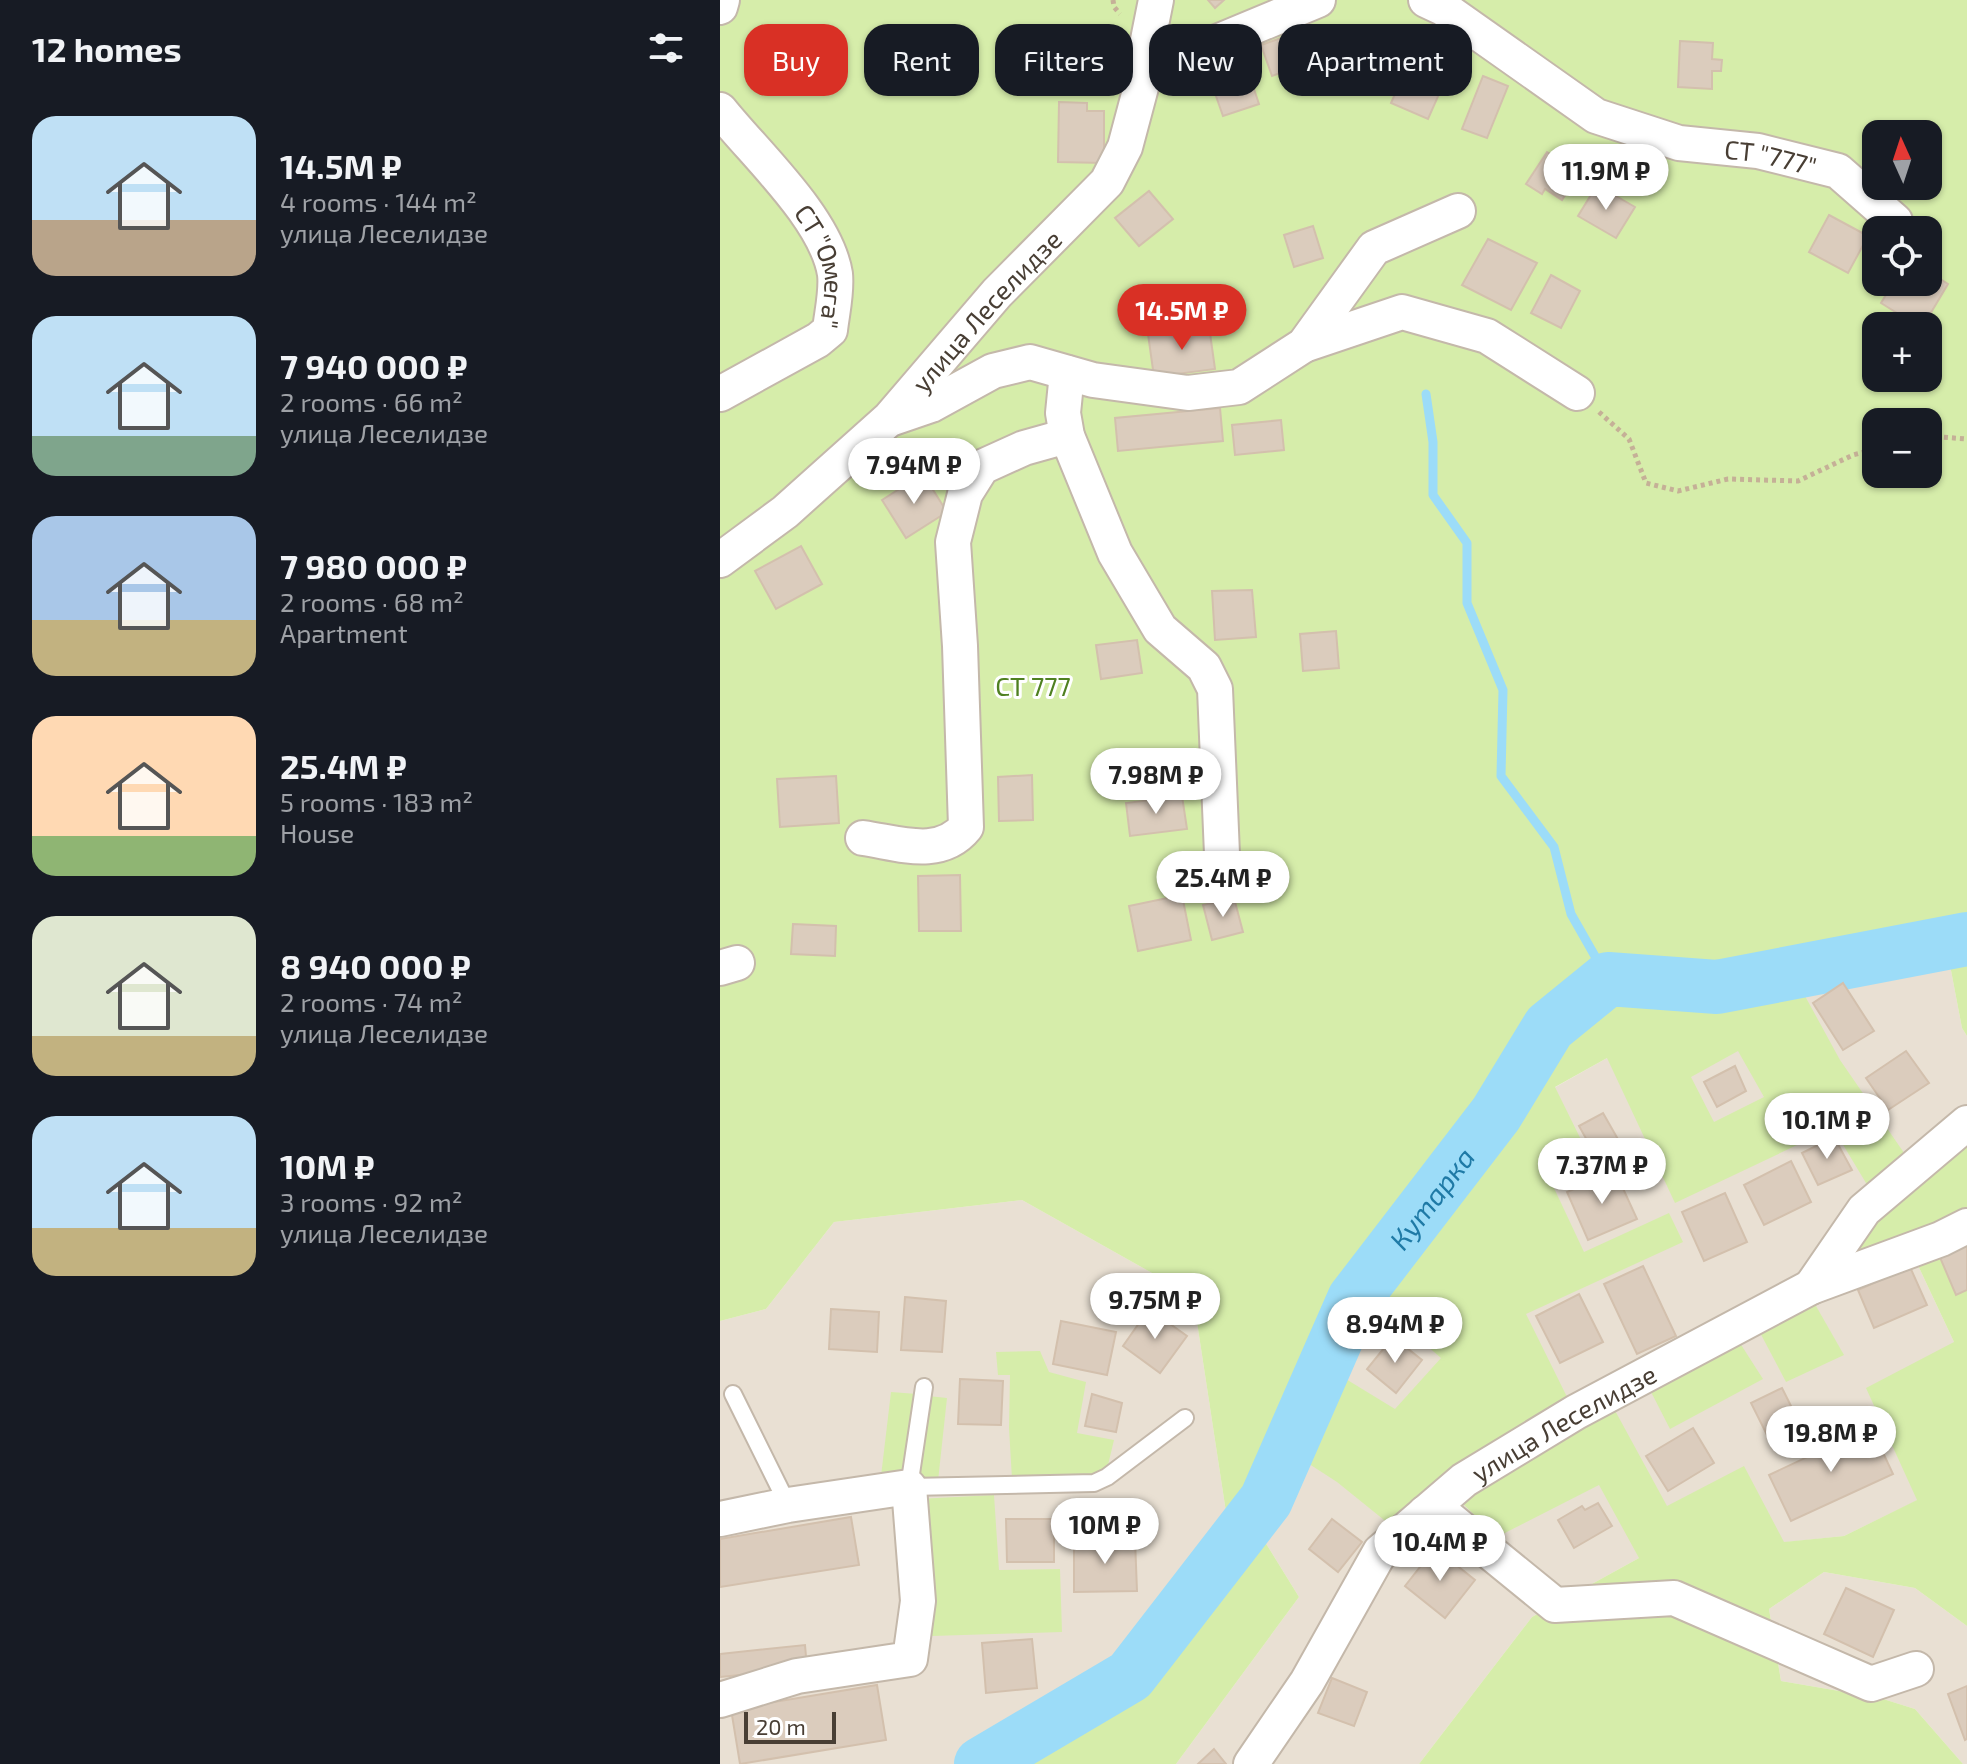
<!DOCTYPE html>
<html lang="en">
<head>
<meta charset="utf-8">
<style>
  body { margin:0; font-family:"Exo 2",sans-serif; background:#242831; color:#f1f3f6; height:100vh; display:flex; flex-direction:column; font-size:30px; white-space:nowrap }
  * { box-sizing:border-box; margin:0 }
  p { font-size:26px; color:#9ea1a6 }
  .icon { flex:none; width:44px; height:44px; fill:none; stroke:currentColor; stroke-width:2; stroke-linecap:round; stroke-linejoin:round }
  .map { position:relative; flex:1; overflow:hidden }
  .sheet { display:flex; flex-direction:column; background:#171b24; width:720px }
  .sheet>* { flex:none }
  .banner { position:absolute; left:24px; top:24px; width:760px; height:72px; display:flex; gap:16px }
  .needle { width:52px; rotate:357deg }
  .buttons { position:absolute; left:1142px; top:120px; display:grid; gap:16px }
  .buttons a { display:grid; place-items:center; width:80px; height:80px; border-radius:16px; background:#171b24; box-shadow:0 2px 6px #0004; font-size:40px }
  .scale { position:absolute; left:24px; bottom:20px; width:92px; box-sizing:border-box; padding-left:8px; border:4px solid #483e34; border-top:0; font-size:22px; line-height:28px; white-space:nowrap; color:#483e34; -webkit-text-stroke:6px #fff; paint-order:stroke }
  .price { position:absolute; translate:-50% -68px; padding:0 18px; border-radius:28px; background:#fff; color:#222; font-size:26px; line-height:52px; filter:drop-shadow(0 2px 4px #0008) }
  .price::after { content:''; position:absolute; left:50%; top:48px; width:24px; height:18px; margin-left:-12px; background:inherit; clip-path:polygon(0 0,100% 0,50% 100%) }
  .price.current { background:#d93025; color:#fff }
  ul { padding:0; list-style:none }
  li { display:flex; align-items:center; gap:24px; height:200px; padding:0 32px }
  li span { display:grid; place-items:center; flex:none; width:224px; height:160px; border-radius:24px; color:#555 }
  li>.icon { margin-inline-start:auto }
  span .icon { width:96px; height:96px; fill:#fffc; stroke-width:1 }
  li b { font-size:34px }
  h2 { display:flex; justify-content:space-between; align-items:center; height:96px; padding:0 32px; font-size:34px }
  .tag { padding:0 28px; border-radius:24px; background:#171b24; box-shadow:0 2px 6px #0004; font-size:28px; line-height:72px }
  .tag.current { background:#d93025; color:#fff }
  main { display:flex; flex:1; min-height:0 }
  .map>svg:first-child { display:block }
</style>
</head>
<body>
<main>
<section class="sheet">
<h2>12 homes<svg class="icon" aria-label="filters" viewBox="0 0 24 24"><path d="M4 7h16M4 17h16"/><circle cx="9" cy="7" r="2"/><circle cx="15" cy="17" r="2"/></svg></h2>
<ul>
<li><span style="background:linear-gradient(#bfe0f5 65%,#b9a48a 0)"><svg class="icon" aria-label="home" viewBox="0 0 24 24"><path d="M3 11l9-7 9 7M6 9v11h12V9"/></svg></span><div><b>14.5M ₽</b><p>4 rooms · 144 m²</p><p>улица Леселидзе</p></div></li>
<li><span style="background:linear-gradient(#bfe0f5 75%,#7fa58c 0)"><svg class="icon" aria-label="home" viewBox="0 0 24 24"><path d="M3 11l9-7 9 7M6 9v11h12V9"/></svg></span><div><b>7 940 000 ₽</b><p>2 rooms · 66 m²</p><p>улица Леселидзе</p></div></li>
<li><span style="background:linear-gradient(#a9c7e8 65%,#c2b280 0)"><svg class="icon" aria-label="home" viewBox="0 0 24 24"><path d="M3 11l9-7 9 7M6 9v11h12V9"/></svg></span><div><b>7 980 000 ₽</b><p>2 rooms · 68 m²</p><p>Apartment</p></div></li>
<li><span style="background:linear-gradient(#ffd9b3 75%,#8fb573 0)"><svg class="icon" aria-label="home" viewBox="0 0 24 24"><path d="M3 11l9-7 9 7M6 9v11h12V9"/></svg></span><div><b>25.4M ₽</b><p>5 rooms · 183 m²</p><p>House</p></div></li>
<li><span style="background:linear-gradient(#dfe7d0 75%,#c2b280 0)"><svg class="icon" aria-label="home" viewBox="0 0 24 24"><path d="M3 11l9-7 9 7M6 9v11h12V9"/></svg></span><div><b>8 940 000 ₽</b><p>2 rooms · 74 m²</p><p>улица Леселидзе</p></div></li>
<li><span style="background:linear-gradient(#bfe0f5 70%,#c2b280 0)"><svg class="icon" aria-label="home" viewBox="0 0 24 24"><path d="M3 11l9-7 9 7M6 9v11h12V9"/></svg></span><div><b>10M ₽</b><p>3 rooms · 92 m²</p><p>улица Леселидзе</p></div></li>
</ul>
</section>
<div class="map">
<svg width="1247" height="1764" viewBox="0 0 1247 1764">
  <rect width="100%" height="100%" fill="#f5efe6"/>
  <g fill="#e9e0d3">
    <polygon points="1229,960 1242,1028 1247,1036 1247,1141 1187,1242 1234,1342 1198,1500 1124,1536 919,1558 812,1617 699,1764 456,1764 579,1597 545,1542 576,1479 634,1325 674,1282 834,1088 887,1058 977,1000"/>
    <polygon points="302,1200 473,1296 506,1512 403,1659 234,1764 0,1764 0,1321 46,1309 114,1222"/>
    <polygon points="1104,1572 1195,1588 1247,1626 1247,1764 1243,1764 1195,1709 1160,1698 1061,1681 1049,1609"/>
  </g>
  <g fill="#d6edaa" fill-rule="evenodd">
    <path d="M0,0H1247V1036L1242,1028L1229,960L1079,985L1120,1060L1191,1163L1152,1193L1113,1128L955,1203L887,1058L835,1087L875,1168L834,1188L864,1252L949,1213L963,1242L806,1314L849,1401L674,1528L617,1482L583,1460L616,1373L675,1409L721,1358L656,1302L634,1325L598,1336L528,1501L506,1512L473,1296L302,1200L114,1222L46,1309L0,1321ZM1156,134H1208V186H1156ZM1156,230H1208V282H1156ZM1156,326H1208V378H1156ZM1156,422H1208V474H1156ZM1018,1051L1044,1097L994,1122L971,1077Z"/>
    <polygon points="1247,1141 1247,1626 1195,1588 1104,1572 1049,1609 1061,1681 1160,1698 1195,1709 1243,1764 699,1764 812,1617 919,1558 879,1485 777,1537 741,1502 892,1405 947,1506 1024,1466 1064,1542 1124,1536 1197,1500 1146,1388 1234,1342 1187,1242 1119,1270 1147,1218"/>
    <polygon points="1092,1299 1124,1355 1066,1382 1037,1327"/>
    <polygon points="1018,1340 1043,1379 950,1429 929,1388"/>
    <polygon points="320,1351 329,1372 366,1382 357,1433 394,1440 388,1465 374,1476 292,1479 289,1428 290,1375 278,1375 276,1352"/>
    <polygon points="171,1392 197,1394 184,1479 161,1476"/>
    <polygon points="208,1396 227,1398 218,1481 197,1480"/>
    <polygon points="274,1495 279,1570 340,1569 342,1632 212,1636 198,1499"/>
    <polygon points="545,1542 579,1597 456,1764 305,1764 441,1677"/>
  </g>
  <polygon fill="#fde9be" points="634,1325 576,1479 545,1542 441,1677 305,1764 234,1764 403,1659 506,1512 528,1501 598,1336"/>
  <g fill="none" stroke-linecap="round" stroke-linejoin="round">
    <polyline stroke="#9cdcf8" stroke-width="9" points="706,394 713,442 713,495 747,543 747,603 783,690 781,776 834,847 851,914 888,979"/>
    <path stroke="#9cdcf8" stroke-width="54" id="s1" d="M261,1764L410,1676L546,1500L634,1299L776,1114L829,1027L888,979L997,987L1247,939"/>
  </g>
  <g fill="#dbccbd" stroke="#d3c0ad" stroke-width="2">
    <polygon points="488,0 504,0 495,8"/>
    <polygon points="575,33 586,64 552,76 541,45"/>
    <polygon points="960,41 993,43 992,59 1002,60 1001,71 992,71 992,89 958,87"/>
    <polygon points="698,42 735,58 708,119 671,103"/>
    <polygon points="521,50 539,104 503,116 484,62"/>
    <polygon points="763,76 788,86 767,138 742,129"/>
    <polygon points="339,102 367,103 367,111 384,111 384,163 338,162"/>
    <polygon points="827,152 838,159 840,155 852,162 850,166 860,172 842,200 825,189 822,194 806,184"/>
    <polygon points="877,185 915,207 896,238 858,216"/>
    <polygon points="429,191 453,219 419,246 395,218"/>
    <polygon points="1109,215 1148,236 1128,273 1089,252"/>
    <polygon points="593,226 603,258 574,267 564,235"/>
    <polygon points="768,239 817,263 791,310 742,285"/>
    <polygon points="1208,271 1228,284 1203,326 1198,326 1161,303 1174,282 1208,282"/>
    <polygon points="831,275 860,291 841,328 811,313"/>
    <polygon points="489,326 495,369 434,377 428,334"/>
    <polygon points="500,408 503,441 398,451 395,418"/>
    <polygon points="561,420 564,450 515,455 512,425"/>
    <polygon points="203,474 227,512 186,538 162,500"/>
    <polygon points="81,546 102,584 56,609 35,571"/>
    <polygon points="532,590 536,637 495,640 492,591"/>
    <polygon points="616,631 619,668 583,671 580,634"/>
    <polygon points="417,640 422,673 381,679 376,645"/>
    <polygon points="312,775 313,820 279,821 278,777"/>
    <polygon points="116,776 119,823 60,827 57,779"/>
    <polygon points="462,796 467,829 410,836 406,803"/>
    <polygon points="240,875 241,931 199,931 198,876"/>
    <polygon points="462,895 471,940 418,951 409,906"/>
    <polygon points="514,898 523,932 492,940 483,905"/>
    <polygon points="73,924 116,926 115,956 71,954"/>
    <polygon points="1123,983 1154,1031 1123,1050 1093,1003"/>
    <polygon points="1186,1051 1209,1083 1168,1110 1146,1078"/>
    <polygon points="1015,1066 1026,1091 997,1107 984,1082"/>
    <polygon points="883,1113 903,1148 878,1160 859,1126"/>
    <polygon points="1114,1137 1132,1170 1098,1185 1082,1153"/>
    <polygon points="1071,1161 1091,1202 1044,1225 1024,1185"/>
    <polygon points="895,1171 917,1219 868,1240 847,1192"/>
    <polygon points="1005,1193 1027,1242 984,1261 962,1212"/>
    <polygon points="1247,1242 1247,1290 1236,1295 1219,1255"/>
    <polygon points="923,1266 956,1336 917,1354 884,1284"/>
    <polygon points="1190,1267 1207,1305 1154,1328 1138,1290"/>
    <polygon points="859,1294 883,1342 840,1363 816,1316"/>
    <polygon points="185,1297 226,1301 222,1352 181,1350"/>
    <polygon points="111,1309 159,1312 157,1352 109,1349"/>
    <polygon points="429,1309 467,1336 440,1373 403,1346"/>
    <polygon points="341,1321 396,1332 387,1375 333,1364"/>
    <polygon points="673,1337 702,1360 676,1393 647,1369"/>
    <polygon points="240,1379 283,1381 281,1425 238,1424"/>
    <polygon points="1062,1388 1081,1426 1050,1441 1031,1403"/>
    <polygon points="372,1394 402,1403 396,1432 365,1426"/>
    <polygon points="1151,1427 1173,1474 1071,1521 1049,1475"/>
    <polygon points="973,1428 994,1463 948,1491 926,1456"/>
    <polygon points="878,1503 892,1526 854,1548 838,1520 862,1506 865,1510"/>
    <polygon points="131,1517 139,1565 0,1587 0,1539"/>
    <polygon points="286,1519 334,1519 334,1562 287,1562"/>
    <polygon points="612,1519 642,1542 618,1572 589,1549"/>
    <polygon points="415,1539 417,1591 354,1592 354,1541"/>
    <polygon points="715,1548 755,1580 725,1618 685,1586"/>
    <polygon points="1126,1588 1174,1610 1153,1657 1104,1634"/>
    <polygon points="312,1639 317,1688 266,1693 262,1643"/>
    <polygon points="85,1645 87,1668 0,1677 0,1654"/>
    <polygon points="612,1678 647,1692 634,1726 598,1713"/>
    <polygon points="157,1685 166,1740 20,1764 11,1709"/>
    <polygon points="1247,1686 1247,1739 1245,1740 1228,1694"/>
    <polygon points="494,1749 506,1764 478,1764"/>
  </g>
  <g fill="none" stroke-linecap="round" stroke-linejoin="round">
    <defs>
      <g id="lane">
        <polyline points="204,1387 189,1487 374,1483 387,1477 465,1418"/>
        <polyline points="13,1394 68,1505"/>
      </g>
      <g id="street">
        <path id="s2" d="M706,0L723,8L876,116L959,143L1038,151L1118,171L1175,221"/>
        <polyline points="0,7 2,0"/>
        <polyline points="425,72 598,0"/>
        <path id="s3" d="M0,110C35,154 106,218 115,274C117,292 112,312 110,330L98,340L0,394"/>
        <polyline points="584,345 682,312 767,336 857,393"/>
        <polyline points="347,373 343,413 347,436 395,553 440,629 484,667 495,689 502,854"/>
        <polyline points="173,418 211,405 273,371 310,362 373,380 468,393 519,387 584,345 654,248 738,211"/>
        <path id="s4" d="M0,560L65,512L169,419L277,293L387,182L405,147L425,72L427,45L436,0"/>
        <path d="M143,838C179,843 220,859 246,827L240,646L233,542L245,494L262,467L304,448L347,436"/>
        <polyline points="0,968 17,963"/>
        <polyline points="1091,1287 1144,1210 1247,1123"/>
        <polyline points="705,1513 727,1517 835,1605 954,1598 1151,1684 1196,1669"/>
        <polyline points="0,1519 68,1505 189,1487 198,1601 190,1659 77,1676 0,1700"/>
        <path id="s5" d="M531,1764L587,1682L660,1552L744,1480L856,1412L1091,1287L1221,1239L1247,1226"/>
      </g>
    </defs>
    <use href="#lane" stroke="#c4b8aa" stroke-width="20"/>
    <use href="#street" stroke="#c4b8aa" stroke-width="38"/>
    <g stroke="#c5b097" stroke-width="5" stroke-dasharray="4 4" stroke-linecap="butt">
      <polyline points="393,0 394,7 400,14"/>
      <polyline points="879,412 909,439 926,483 958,491 1008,479 1078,481 1133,455 1156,449"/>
      <polyline points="1208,436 1247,439"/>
    </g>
    <use href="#lane" stroke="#fff" stroke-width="16"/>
    <use href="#street" stroke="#fff" stroke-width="34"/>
  </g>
  <g text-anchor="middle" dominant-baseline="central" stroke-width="6" stroke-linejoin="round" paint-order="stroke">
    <g font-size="26" fill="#483e34" stroke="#fff">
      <text stroke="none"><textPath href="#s2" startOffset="386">СТ "777"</textPath></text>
      <text stroke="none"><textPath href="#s3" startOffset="192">СТ "Омега"</textPath></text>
      <text stroke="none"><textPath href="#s4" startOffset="366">улица Леселидзе</textPath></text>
      <text stroke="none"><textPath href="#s5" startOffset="474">улица Леселидзе</textPath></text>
    </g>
    <g font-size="26" fill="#4f8021" stroke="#fff">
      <text x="313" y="685">СТ 777</text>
    </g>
    <g font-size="28" font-style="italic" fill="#1f7aa6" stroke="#fff">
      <text stroke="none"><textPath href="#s1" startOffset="742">Кутарка</textPath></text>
    </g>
  </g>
</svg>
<div class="buttons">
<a><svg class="needle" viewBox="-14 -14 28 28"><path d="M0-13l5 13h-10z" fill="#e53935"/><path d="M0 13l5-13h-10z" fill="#9ea1a6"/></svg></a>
<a><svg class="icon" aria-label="locate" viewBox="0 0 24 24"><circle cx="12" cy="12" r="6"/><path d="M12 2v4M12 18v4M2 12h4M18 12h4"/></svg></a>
<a>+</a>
<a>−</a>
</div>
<div class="scale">20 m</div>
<b class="price" style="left:886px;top:212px">11.9M ₽</b>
<b class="price current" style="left:462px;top:352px">14.5M ₽</b>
<b class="price" style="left:194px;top:506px">7.94M ₽</b>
<b class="price" style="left:436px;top:816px">7.98M ₽</b>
<b class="price" style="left:503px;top:919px">25.4M ₽</b>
<b class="price" style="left:1107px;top:1161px">10.1M ₽</b>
<b class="price" style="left:882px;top:1206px">7.37M ₽</b>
<b class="price" style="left:435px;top:1341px">9.75M ₽</b>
<b class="price" style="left:675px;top:1365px">8.94M ₽</b>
<b class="price" style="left:1111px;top:1474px">19.8M ₽</b>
<b class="price" style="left:385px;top:1566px">10M ₽</b>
<b class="price" style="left:720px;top:1583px">10.4M ₽</b>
<div class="banner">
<a class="tag current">Buy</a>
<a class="tag">Rent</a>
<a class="tag">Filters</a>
<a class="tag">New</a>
<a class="tag">Apartment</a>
</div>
</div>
</main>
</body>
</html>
